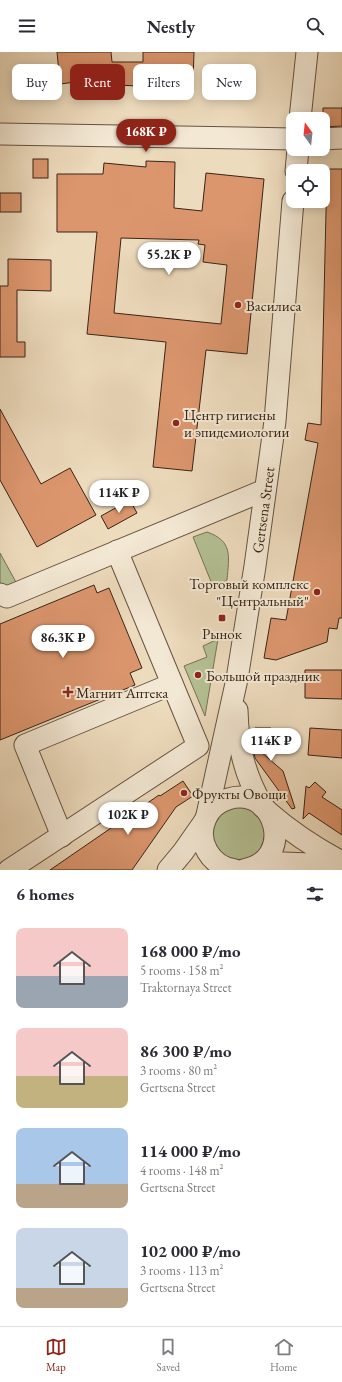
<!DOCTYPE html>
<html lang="en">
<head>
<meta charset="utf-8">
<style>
  body { margin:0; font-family:"EB Garamond",serif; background:#f2f2f3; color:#2b2b33; height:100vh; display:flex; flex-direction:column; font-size:15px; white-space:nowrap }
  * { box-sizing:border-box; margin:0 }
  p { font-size:13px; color:#7c7c81 }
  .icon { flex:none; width:22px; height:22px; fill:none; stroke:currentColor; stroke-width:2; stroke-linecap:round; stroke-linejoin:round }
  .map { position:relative; height:818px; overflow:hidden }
  .drawer { display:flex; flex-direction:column; background:#fff; flex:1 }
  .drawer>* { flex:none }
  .top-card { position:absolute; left:12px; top:12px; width:318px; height:36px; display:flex; gap:8px }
  .needle { width:26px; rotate:345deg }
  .controls { position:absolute; left:286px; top:60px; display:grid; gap:8px }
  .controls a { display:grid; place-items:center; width:44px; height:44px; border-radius:8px; background:#fff; box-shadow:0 2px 10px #0003; font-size:20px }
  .price { position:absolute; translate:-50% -34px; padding:0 9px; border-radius:14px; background:#fff; color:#222; font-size:13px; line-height:26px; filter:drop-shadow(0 1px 2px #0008) }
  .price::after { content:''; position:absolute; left:50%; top:24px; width:12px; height:9px; margin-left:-6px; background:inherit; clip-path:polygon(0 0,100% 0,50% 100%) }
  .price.on { background:#8f2418; color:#fff }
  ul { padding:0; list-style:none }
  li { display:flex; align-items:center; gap:12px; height:100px; padding:0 16px }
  li span { display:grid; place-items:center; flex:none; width:112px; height:80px; border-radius:8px; color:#555 }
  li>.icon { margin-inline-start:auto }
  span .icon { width:48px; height:48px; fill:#fffc; stroke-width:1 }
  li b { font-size:17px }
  h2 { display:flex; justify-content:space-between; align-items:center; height:48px; padding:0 16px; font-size:17px }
  .pill { padding:0 14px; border-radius:8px; background:#fff; box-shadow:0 2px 10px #0003; font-size:14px; line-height:36px }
  .pill.on { background:#8f2418; color:#fff }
  header { display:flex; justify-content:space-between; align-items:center; height:52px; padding:0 16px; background:#fff; font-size:18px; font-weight:700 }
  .tab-bar { display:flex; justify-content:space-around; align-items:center; height:56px; border-top:1px solid #e1e1e2; background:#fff; font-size:11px; color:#7c7c81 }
  .tab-bar a { display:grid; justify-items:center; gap:2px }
  .tab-bar .on { color:#8f2418 }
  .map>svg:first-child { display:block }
</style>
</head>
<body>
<header><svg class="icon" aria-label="menu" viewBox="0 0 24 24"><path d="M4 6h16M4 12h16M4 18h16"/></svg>Nestly<svg class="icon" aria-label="search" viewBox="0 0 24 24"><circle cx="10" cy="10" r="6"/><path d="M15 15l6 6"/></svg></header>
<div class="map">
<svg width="342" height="818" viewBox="0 0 342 818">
  <rect width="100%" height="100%" fill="#eddbbd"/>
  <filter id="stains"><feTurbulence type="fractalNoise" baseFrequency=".005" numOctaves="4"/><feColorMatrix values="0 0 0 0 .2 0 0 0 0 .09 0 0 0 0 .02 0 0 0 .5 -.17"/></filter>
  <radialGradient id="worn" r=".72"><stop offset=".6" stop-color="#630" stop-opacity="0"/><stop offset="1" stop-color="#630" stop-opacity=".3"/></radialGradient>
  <g fill="#b4c194" stroke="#767255">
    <path d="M207,480C233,489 229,504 227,528L214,537L193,485Z"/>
    <polygon points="0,501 17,532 0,538"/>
    <polygon points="218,587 205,664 184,614 207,605 203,594"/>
    <path d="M240,754L256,759L266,779C265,784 265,789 263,794C261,799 255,804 249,806C226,816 201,787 217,767C219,764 221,760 225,758C229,756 235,755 240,754Z"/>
  </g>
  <g fill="#dc966e" stroke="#382416" fill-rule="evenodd">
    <polygon points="57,0 111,0 112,10 143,10 143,0 194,0 193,31 156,31 156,35 118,33 118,23 74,27 75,30 60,32"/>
    <polygon points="323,56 342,56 342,74 323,75"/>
    <rect x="33" y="107" width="15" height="19"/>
    <path d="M146,109L175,110L174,156L202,159L206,121L264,127L247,302L206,298L192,419L153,415L166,290L87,282L97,180H57V122H103L104,111L146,115ZM121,186L199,188L198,192L205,193L203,210L227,213L221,272L114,261Z"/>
    <polygon points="327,117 342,117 342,566 339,566 337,577 329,576 327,590 276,608 264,606 271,566 286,568 318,391 305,388 308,371 321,373"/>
    <rect x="0" y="141" width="21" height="19"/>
    <polygon points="8,207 51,208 51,239 17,238 17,290 25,290 25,305 0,305 0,234 8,234"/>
    <polygon points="0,357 41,432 70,416 96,463 37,495 0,428"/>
    <polygon points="130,448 137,461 108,477 101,464"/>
    <polygon points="94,533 97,541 109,536 142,616 130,621 135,633 0,688 0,572"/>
    <polygon points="305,618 342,618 342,647 305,646"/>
    <polygon points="255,676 271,676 277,701 261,700 283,719 295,756 292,757 255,706 253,695"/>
    <polygon points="310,676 342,678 342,706 308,703"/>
    <polygon points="183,729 193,744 176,755 132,818 50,818 159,743 160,744"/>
    <polygon points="315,730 326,740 322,745 342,758 342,783 309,761 303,767 306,734 309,736"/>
  </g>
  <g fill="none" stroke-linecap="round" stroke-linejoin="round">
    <defs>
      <g id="minor">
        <polyline points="300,67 307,0"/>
        <polyline points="0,82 293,87"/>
        <polyline points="323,87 342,86"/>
        <polyline points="296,119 298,97"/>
        <polyline points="0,542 7,545 265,438"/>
        <path d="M237,658C238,695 244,722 263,755"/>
        <path d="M268,760C291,780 315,796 342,810"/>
        <polyline points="207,763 237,627 255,514 275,369 293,149"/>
        <polyline points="62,784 25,693 172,632"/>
        <polyline points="255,815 283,811 311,812 342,817"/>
        <polyline points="9,818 198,694 117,499"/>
        <polyline points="168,818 183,800 204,770"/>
        <path d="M235,818C211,815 195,789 206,766C210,757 218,750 228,747C276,732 297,809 243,818"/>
      </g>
    </defs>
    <use href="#minor" stroke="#655240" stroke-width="23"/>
    <use href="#minor" stroke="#f3e8d4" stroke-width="21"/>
  </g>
  <g fill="#8f2418" stroke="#f3e8d4" stroke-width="1.5">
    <circle cx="238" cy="253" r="4"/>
    <circle cx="176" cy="371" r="4"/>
    <circle cx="317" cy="540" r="4"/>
    <rect x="218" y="562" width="8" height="8" rx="2"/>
    <circle cx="198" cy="623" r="4"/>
    <path d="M66 634h4v4h4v4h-4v4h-4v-4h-4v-4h4z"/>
    <circle cx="184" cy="741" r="4"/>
  </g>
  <g text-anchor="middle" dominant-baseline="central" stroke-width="4" stroke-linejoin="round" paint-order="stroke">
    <g font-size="15" fill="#382416" stroke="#f3e8d4" text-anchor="start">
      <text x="246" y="253">Василиса</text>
      <text x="184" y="362">Центр гигиены<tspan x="184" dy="17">и эпидемиологии</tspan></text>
      <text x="309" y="531" text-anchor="end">Торговый комплекс<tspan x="309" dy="17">"Центральный"</tspan></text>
      <text x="222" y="581" text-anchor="middle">Рынок</text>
      <text x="206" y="623">Большой праздник</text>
      <text x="76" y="640">Магнит Аптека</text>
      <text x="192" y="741">Фрукты Овощи</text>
    </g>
    <g font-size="15" fill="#382416" stroke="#f3e8d4">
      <text transform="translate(263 458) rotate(-82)">Gertsena Street</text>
    </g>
  </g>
  <rect width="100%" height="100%" filter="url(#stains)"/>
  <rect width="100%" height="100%" fill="url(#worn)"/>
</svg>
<div class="controls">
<a><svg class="needle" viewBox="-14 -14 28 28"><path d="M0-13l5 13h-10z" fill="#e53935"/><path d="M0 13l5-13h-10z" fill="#7c7c81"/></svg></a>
<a><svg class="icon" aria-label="locate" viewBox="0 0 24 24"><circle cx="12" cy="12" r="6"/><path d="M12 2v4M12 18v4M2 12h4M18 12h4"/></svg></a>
</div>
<b class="price on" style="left:146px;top:101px">168K ₽</b>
<b class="price" style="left:169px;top:224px">55.2K ₽</b>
<b class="price" style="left:119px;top:462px">114K ₽</b>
<b class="price" style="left:63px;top:607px">86.3K ₽</b>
<b class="price" style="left:271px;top:710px">114K ₽</b>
<b class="price" style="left:128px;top:784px">102K ₽</b>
<div class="top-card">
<a class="pill">Buy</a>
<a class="pill on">Rent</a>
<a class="pill">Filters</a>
<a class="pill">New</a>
</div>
</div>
<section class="drawer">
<h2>6 homes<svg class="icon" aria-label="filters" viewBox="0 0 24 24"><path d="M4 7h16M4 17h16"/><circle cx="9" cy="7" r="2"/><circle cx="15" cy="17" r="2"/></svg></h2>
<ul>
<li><span style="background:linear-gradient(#f6c9c9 60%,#9aa5b1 0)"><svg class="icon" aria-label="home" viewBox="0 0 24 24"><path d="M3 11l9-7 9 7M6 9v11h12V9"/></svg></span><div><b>168 000 ₽/mo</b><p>5 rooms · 158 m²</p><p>Traktornaya Street</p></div></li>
<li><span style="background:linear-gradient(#f6c9c9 60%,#c2b280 0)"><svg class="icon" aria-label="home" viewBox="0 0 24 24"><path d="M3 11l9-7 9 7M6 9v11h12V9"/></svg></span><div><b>86 300 ₽/mo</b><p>3 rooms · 80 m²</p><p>Gertsena Street</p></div></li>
<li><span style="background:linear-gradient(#a9c7e8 70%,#b9a48a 0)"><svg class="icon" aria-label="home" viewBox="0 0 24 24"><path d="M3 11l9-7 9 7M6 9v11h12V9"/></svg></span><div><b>114 000 ₽/mo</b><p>4 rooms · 148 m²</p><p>Gertsena Street</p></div></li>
<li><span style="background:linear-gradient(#c9d6e8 75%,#b9a48a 0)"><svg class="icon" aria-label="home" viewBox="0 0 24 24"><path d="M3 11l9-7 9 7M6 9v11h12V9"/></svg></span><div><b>102 000 ₽/mo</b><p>3 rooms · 113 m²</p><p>Gertsena Street</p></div></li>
</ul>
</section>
<nav class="tab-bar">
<a class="on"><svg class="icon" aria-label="map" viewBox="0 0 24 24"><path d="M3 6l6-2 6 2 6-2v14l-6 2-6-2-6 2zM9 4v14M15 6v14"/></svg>Map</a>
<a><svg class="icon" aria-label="saved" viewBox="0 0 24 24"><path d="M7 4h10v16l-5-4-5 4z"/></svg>Saved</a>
<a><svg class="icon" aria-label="home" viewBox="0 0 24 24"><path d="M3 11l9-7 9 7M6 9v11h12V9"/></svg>Home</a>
</nav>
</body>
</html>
